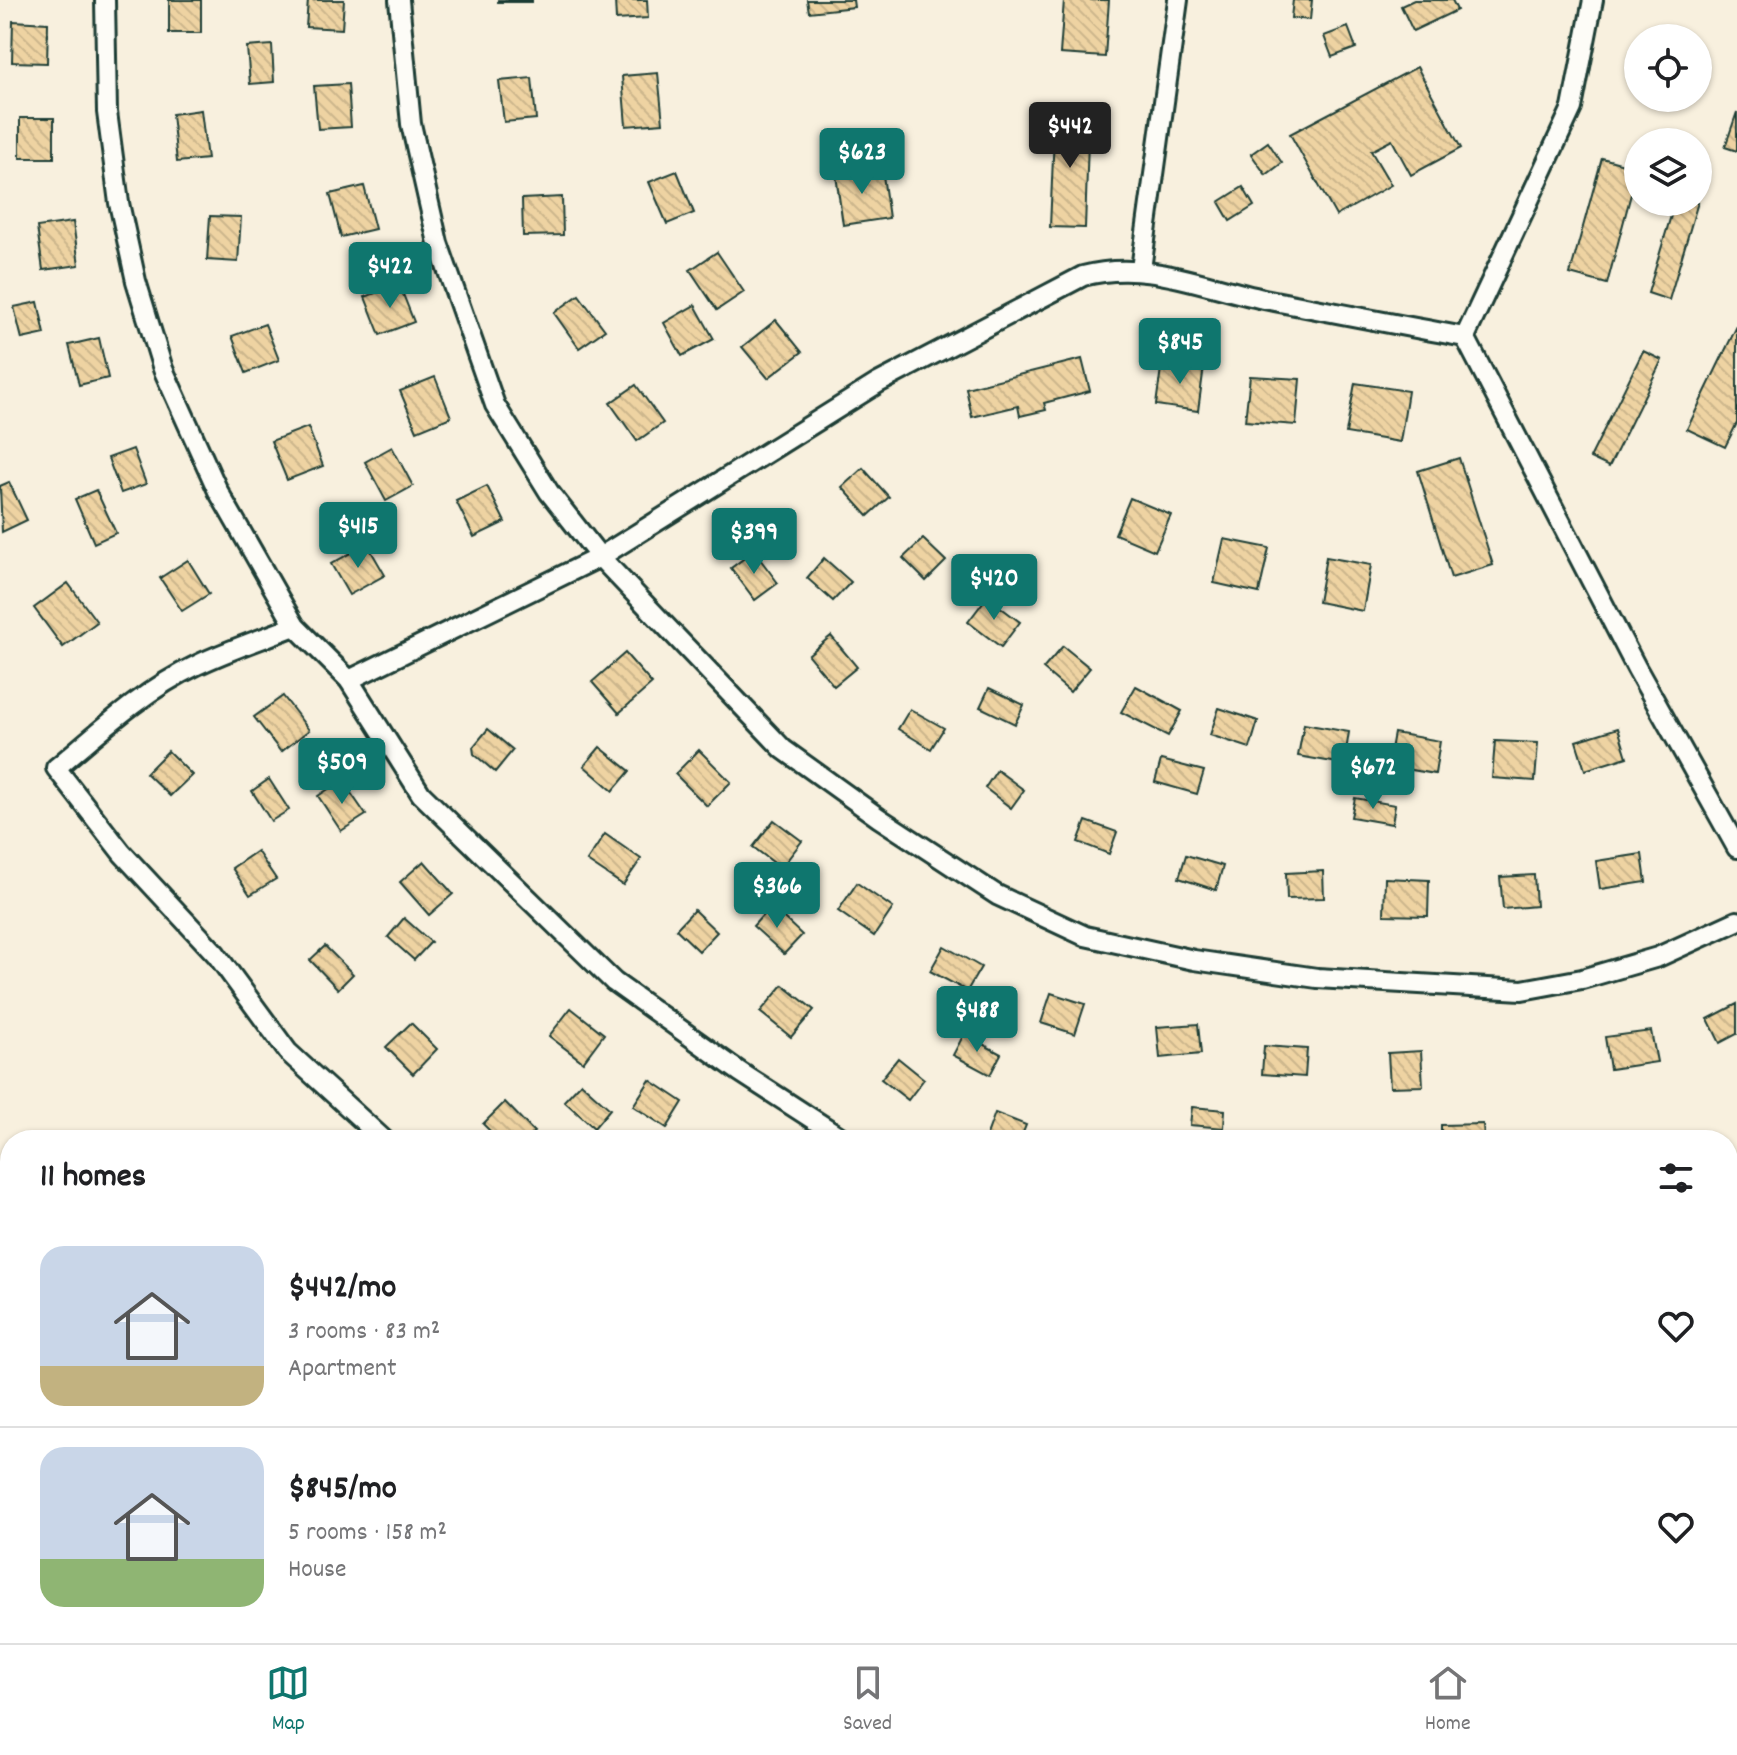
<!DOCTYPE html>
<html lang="en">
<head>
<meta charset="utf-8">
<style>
  body { margin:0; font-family:Dekko,sans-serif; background:#f2f2f2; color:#202124; height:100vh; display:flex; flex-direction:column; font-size:30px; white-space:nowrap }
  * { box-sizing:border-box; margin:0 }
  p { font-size:26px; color:#757577 }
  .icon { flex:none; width:44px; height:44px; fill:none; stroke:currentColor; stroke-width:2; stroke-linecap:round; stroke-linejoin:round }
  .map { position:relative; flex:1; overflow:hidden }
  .panel { position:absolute; left:0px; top:1130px; width:1738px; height:514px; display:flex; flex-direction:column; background:#fff; border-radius:32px 32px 0 0; box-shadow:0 2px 6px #0004 }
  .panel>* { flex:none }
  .controls { position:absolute; left:1624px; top:24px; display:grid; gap:16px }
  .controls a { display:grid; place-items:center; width:88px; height:88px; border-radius:50%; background:#fff; box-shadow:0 2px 6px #0004; font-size:40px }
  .price { position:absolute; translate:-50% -68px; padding:0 18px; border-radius:8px; background:#0f766e; color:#fff; font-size:26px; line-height:52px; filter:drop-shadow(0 2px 4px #0008) }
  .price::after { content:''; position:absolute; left:50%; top:48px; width:24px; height:18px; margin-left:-12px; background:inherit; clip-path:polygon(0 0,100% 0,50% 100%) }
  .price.current { background:#222; color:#fff }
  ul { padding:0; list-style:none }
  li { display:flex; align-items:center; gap:24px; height:200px; padding:0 40px }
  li+li { border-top:2px solid #e0e0e0 }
  li span { display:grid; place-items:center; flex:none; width:224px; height:160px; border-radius:24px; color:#555 }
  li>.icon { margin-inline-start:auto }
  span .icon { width:96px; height:96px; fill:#fffc; stroke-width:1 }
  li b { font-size:34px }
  h2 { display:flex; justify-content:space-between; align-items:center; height:96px; padding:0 40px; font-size:34px }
  .tabs { display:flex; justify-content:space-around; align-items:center; height:112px; border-top:2px solid #e0e0e0; background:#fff; font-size:22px; color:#757577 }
  .tabs a { display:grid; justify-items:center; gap:4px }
  .tabs .current { color:#0f766e }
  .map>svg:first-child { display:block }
</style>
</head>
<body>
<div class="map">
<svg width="1737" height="1643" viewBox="0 0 1737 1643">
  <defs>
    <pattern id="building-back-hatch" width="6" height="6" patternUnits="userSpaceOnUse" patternTransform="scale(2)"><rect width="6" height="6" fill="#eed3a2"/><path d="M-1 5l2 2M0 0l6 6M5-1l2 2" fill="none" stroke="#ccb68c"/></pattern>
  </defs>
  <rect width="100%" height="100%" fill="#f8f0de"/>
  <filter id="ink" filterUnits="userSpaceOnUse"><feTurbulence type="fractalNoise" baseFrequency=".0125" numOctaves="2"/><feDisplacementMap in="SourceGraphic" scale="16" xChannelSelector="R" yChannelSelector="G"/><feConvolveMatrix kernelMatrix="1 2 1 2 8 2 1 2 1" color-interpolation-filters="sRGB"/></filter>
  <g filter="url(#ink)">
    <g fill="url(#building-back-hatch)" stroke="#1f3d34" stroke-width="2">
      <rect x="169" y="0" width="32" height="33"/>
      <polygon points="308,0 344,0 342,29 306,27"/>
      <rect x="498" y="0" width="34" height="2"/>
      <polygon points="615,0 647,0 648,18 616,20"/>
      <polygon points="807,0 853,0 854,7 809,12"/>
      <polygon points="1064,0 1109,0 1105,57 1060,54"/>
      <polygon points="1293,0 1312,0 1310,20 1291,18"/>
      <polygon points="1414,0 1452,0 1457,10 1413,31 1401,6"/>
      <polygon points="13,21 48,23 47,63 12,62"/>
      <polygon points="1348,27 1356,48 1332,57 1324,36"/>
      <polygon points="272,45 274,82 250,84 247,47"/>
      <polygon points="1417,67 1461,148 1411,175 1392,140 1371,151 1391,185 1336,216 1290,134"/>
      <polygon points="658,73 663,123 626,126 622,76"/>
      <polygon points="532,78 536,119 504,122 499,81"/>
      <polygon points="348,84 351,127 318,129 314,86"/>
      <polygon points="201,110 207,159 177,162 172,114"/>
      <polygon points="1055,111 1089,112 1085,228 1050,227"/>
      <polygon points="1737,112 1737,151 1725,147"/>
      <rect x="20" y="118" width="34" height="40"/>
      <polygon points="1268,142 1282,163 1266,175 1251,154"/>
      <polygon points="1602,158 1638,168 1607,284 1570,274"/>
      <polygon points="882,168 889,218 843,225 836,175"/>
      <polygon points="677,171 694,213 667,224 649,182"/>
      <polygon points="364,186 375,229 341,237 330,194"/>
      <polygon points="1243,187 1254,206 1230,221 1219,202"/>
      <polygon points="562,197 563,235 523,236 522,199"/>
      <polygon points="1675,202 1698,202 1669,300 1648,293"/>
      <polygon points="210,216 241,217 238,262 207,260"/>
      <polygon points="73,222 79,265 43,270 37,227"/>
      <polygon points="717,252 744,292 717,310 690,270"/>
      <polygon points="399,284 414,322 380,335 365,297"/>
      <polygon points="579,295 605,330 579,348 554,313"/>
      <polygon points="38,302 45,334 22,339 14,307"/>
      <polygon points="695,305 714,339 682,356 664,323"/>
      <polygon points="776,320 802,352 768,378 742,347"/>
      <polygon points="265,324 279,360 246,373 232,336"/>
      <polygon points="1737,326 1737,423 1725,447 1687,429"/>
      <polygon points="99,338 108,378 79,385 69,345"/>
      <polygon points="1643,351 1662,360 1609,467 1590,458"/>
      <polygon points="1082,359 1090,391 1044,403 1046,410 1020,416 1018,406 972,417 966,388"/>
      <polygon points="1162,361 1204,366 1198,411 1156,405"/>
      <polygon points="1250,376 1300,379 1296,425 1245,421"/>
      <polygon points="435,377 451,417 417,431 400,391"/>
      <polygon points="1355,383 1408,391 1400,442 1346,433"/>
      <polygon points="636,385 663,423 637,441 610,403"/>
      <polygon points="308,427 323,466 287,480 271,441"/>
      <polygon points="392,447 413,486 386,501 365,462"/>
      <polygon points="133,449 146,484 121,493 108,458"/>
      <polygon points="1459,458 1493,565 1451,578 1418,471"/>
      <polygon points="863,468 889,497 868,516 842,487"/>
      <polygon points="9,482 27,520 2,532 0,486"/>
      <polygon points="487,486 505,522 474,537 456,501"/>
      <polygon points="96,490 116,533 94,543 75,499"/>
      <polygon points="1130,498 1171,515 1155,551 1115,534"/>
      <polygon points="923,539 946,561 926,581 903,558"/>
      <polygon points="1224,539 1269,548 1259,593 1214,583"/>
      <polygon points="367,544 385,575 349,595 331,564"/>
      <polygon points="754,551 778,583 755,600 731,568"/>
      <polygon points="1326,557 1371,565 1363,611 1318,602"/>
      <polygon points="824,558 851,582 833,601 807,578"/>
      <polygon points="188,560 209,594 182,611 160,578"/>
      <polygon points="68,583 97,622 63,647 34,608"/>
      <polygon points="987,597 1020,622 1001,647 968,622"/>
      <polygon points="831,636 857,667 834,686 808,655"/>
      <polygon points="1063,646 1090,668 1070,692 1043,669"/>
      <polygon points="625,653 652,684 619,713 592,682"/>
      <polygon points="1136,686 1182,711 1168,736 1121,712"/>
      <polygon points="989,688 1024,705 1015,724 980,707"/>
      <polygon points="283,696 309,730 281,752 254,717"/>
      <polygon points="1219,708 1258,721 1250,748 1210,735"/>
      <polygon points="910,709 944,728 931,749 898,729"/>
      <polygon points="1304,724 1349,732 1344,764 1298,756"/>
      <polygon points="1618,728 1627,757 1585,770 1576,741"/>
      <polygon points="488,729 513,750 495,772 474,754 473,747"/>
      <polygon points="1394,733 1440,741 1435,774 1388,766"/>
      <polygon points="1495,741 1538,743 1535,781 1492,778"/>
      <polygon points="600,747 630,771 613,791 584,766"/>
      <polygon points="699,750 731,782 707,806 675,774"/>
      <polygon points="168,751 192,775 170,796 146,773"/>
      <polygon points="1161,760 1204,771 1197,794 1155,782"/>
      <polygon points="997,770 1024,790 1011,808 985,788"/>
      <polygon points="269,779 289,810 271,821 252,791"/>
      <polygon points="342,780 366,815 341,831 318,796"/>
      <polygon points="1355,798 1395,805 1392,824 1351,817"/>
      <polygon points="774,820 802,841 781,868 753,847"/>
      <polygon points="1086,821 1117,832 1109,854 1078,842"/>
      <polygon points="605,834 641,859 623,885 587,861"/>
      <polygon points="257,851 276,879 250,895 232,868"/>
      <polygon points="1642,854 1646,882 1600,889 1596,861"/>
      <polygon points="1186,855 1223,866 1216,890 1179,878"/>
      <polygon points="424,861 453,894 429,915 400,882"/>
      <polygon points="1323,871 1324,898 1287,899 1286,873"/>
      <polygon points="1534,875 1536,906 1503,909 1500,877"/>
      <polygon points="1385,878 1429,880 1428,916 1384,915"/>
      <polygon points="857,883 893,908 874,936 838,911"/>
      <polygon points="771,906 802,935 784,954 753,926"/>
      <polygon points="694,910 717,932 699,951 676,929"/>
      <polygon points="404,918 431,942 414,960 388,937"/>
      <polygon points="325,946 353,974 338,989 310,960"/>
      <polygon points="944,946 981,967 967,991 930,971"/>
      <polygon points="783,985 814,1010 791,1037 760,1012"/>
      <polygon points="1051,993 1085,1004 1075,1034 1041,1023"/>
      <polygon points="1737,1004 1737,1034 1720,1043 1708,1019"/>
      <polygon points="571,1008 604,1034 583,1062 549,1036"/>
      <polygon points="411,1023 437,1049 413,1074 386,1047"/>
      <polygon points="1198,1024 1201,1054 1160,1058 1157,1027"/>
      <polygon points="1651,1031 1657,1062 1610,1069 1605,1037"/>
      <polygon points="964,1034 1001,1054 990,1075 953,1055"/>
      <polygon points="1264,1046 1307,1049 1305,1077 1262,1074"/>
      <polygon points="1421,1051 1423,1086 1390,1087 1388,1053"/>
      <polygon points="898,1058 924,1079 908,1100 881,1079"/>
      <polygon points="650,1080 683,1102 667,1128 633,1106"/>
      <polygon points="581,1083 610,1109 594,1128 564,1101"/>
      <polygon points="505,1102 534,1132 525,1140 499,1140 483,1124"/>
      <polygon points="1192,1107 1225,1110 1224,1128 1190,1125"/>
      <polygon points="995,1113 1026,1125 1020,1140 985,1140"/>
      <polygon points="1483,1124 1484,1140 1441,1140 1441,1125"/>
      <rect x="1728" y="1322" width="5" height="32"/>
      <polygon points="1737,1446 1737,1477 1733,1477 1728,1447"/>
    </g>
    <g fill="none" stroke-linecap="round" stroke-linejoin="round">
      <defs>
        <g id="service">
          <polyline points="105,0 107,112 119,203 136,281 163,369 218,491 295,626 349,680 421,794 614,982 740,1072 845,1140"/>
          <polyline points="399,0 411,124 438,243 495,405 549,492 600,557 783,749 879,818 997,895 1085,936 1194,960 1317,978 1522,990 1582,979 1658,957 1737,921"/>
          <polyline points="1593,0 1572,108 1465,337 1637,669 1737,848"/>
          <polyline points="1141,269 1178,0"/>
          <path d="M295,626C262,639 228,650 197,665C144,690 100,731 56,768L122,853L216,954L288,1052L384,1140"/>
          <path d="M349,680L600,557L878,383L1083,276C1145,259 1204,287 1264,299C1331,312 1398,325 1465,337"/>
          <polyline points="1728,1252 1737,1249"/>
          <polyline points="1728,1553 1737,1551"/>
          <polyline points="1461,1634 1482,1643"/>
        </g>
      </defs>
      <use href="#service" stroke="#1f3d34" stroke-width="24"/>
      <use href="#service" stroke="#fdfcf7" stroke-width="18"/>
    </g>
  </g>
</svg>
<div class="controls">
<a><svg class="icon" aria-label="locate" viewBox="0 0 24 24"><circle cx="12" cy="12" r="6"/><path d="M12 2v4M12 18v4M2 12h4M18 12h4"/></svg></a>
<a><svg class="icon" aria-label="layers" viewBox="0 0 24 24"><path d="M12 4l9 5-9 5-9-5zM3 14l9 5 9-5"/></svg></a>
</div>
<b class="price current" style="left:1070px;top:170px">$442</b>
<b class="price" style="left:862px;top:196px">$623</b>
<b class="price" style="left:390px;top:310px">$422</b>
<b class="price" style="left:1180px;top:386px">$845</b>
<b class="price" style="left:358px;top:570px">$415</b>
<b class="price" style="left:754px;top:576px">$399</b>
<b class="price" style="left:994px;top:622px">$420</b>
<b class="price" style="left:342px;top:806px">$509</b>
<b class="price" style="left:1373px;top:811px">$672</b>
<b class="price" style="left:777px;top:930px">$366</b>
<b class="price" style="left:977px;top:1054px">$488</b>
<section class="panel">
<h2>11 homes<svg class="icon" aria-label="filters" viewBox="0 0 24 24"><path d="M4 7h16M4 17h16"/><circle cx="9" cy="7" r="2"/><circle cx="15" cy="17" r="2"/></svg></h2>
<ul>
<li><span style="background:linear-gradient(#c9d6e8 75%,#c2b280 0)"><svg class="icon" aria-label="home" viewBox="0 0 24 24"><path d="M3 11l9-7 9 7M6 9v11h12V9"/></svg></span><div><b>$442/mo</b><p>3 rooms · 83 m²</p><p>Apartment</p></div><svg class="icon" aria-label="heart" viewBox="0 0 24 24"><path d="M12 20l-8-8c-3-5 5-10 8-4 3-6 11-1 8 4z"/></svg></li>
<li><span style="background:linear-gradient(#c9d6e8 70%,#8fb573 0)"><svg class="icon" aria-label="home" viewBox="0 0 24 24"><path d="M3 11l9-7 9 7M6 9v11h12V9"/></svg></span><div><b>$845/mo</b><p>5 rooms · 158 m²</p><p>House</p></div><svg class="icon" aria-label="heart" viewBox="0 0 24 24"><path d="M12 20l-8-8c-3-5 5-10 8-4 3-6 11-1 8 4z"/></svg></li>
</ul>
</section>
</div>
<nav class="tabs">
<a class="current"><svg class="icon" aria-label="map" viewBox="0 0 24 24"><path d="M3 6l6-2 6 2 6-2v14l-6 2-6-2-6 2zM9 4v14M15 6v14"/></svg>Map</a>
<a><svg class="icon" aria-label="saved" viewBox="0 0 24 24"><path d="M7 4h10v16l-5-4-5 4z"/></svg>Saved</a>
<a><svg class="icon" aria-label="home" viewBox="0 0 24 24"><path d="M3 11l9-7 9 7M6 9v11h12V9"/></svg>Home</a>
</nav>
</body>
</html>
